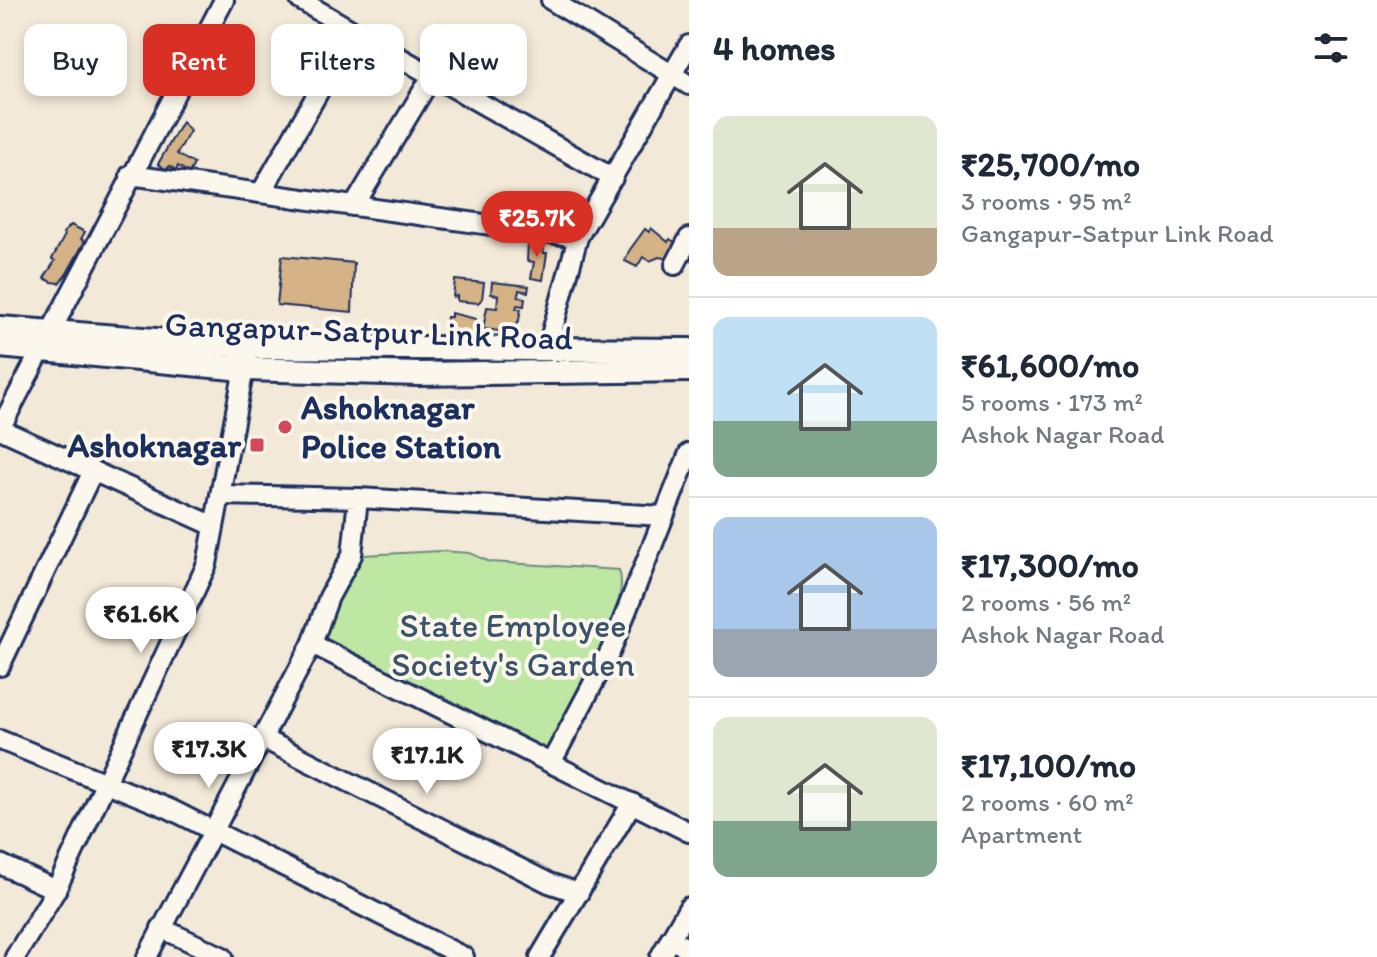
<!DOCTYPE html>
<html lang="en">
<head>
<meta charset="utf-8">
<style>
  body { margin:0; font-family:Itim,sans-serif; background:#f2f2f3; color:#1f2937; height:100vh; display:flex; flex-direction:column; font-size:30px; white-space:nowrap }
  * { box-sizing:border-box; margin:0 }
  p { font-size:26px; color:#747a83 }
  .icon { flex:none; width:44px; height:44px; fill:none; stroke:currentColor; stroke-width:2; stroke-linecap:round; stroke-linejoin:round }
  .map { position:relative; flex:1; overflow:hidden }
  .sheet { display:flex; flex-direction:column; background:#fff; width:688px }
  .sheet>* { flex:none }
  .guide { position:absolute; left:24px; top:24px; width:544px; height:72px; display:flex; gap:16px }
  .price { position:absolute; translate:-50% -68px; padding:0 18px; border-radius:28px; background:#fff; color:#222; font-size:26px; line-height:52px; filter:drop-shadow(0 2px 4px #0008) }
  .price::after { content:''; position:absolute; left:50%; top:48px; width:24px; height:18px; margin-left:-12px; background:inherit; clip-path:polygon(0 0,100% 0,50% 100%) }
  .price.active { background:#d93025; color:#fff }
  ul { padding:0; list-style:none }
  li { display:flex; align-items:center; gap:24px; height:200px; padding:0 24px }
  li+li { border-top:2px solid #e0e1e3 }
  li span { display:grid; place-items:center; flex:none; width:224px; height:160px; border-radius:16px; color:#555 }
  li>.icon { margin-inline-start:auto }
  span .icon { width:96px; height:96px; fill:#fffc; stroke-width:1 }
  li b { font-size:34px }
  h2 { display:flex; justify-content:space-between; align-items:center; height:96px; padding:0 24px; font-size:34px }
  .chip { padding:0 28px; border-radius:16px; background:#fff; box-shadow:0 4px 12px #0003; font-size:28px; line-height:72px }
  .chip.active { background:#d93025; color:#fff }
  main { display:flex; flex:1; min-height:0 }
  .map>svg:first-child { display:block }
</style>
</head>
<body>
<main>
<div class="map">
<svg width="689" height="957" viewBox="0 0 689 957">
  <rect width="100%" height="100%" fill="#f3e9d8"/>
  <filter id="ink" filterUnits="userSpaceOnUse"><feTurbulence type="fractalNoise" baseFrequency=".0125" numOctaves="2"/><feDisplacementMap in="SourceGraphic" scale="16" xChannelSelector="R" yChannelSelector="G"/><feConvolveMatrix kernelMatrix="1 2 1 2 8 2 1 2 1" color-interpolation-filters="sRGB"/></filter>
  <g filter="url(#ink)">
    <path fill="#bde7a3" stroke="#6c8b80" stroke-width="2" d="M441,551L470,553L490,562L619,570C633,607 569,717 550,754L325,638L336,601L363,555Z"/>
    <g fill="#d5b387" stroke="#1b2f5e" stroke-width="2">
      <polygon points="182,122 190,131 177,154 194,164 189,173 178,166 176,170 169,166 167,170 158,164"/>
      <polygon points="71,225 85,232 81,239 85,241 66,275 59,283 52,282 44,278 55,261 52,259 65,235 63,233"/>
      <polygon points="651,228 668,242 670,239 681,246 673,260 659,257 650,261 643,257 637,267 625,261 629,251 645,229 649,232"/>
      <polygon points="528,242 545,244 543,253 547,253 543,280 531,278 534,262 527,261"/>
      <polygon points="282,256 354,263 352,312 277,305"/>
      <polygon points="455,280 484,283 482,299 478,303 457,301 457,296 453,297"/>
      <polygon points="492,282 529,286 528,292 519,290 518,297 525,298 524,306 517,305 516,309 521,309 519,320 516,325 508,324 507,332 483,329 487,307 497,308 498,295 491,294"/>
      <polygon points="451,313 476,319 475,336 445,333 447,317 451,317"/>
    </g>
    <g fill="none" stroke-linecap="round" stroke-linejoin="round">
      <defs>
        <g id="minor">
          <polyline points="551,0 689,85"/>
          <polyline points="353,31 613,178"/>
          <polyline points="130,175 578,237 689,45"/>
          <polyline points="261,193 353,31 300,0"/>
          <polyline points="354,206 432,76"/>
          <polyline points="675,265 689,238"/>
          <polyline points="547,350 578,237"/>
          <polyline points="0,429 224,0"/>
          <polyline points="0,429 214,526"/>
          <polyline points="220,495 358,498 352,555 329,597 312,644 689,832"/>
          <polyline points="358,498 663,516"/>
          <polyline points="0,666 93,471"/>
          <polyline points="260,737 549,883 579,893"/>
          <polyline points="0,740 170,809 464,957"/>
          <polyline points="551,763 611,650 689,453"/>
          <polyline points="0,864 56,890"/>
          <polyline points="161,928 223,957"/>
          <polyline points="670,939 689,949"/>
          <polyline points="15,957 56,890 207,564 246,358"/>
          <polyline points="147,957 312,644"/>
          <polyline points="540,957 632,803"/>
          <polyline points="660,957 689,907"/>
        </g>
        <g id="major">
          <polyline points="0,328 247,347 689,350"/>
          <polyline points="0,346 244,369 419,374 689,370"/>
        </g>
      </defs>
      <use href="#minor" stroke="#1b2f5e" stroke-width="24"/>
      <use href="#major" stroke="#1b2f5e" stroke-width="28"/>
      <use href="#minor" stroke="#fbf7ec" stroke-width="18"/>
      <use href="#major" stroke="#fbf7ec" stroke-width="22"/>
    </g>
  </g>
  <g fill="#d1495b" stroke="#fbf7ec" stroke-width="3">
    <circle cx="285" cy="427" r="8"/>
    <rect x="249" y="437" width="16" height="16" rx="4"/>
  </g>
  <g text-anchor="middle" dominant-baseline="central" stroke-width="8" stroke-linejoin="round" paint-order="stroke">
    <g font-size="34" fill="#1b2f5e" stroke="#fbf7ec">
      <text transform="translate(369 331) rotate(2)">Gangapur-Satpur Link Road</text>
    </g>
    <g font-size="34" font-weight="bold" fill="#1b2f5e" stroke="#fbf7ec" text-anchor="start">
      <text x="301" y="407">Ashoknagar<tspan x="301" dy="39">Police Station</tspan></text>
      <text x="241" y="445" text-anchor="end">Ashoknagar</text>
    </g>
    <g font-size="34" fill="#3b546c" stroke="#fbf7ec">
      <text x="513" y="625">State Employee<tspan x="513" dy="39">Society's Garden</tspan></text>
    </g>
  </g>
</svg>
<b class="price active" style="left:537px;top:259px">₹25.7K</b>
<b class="price" style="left:141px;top:655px">₹61.6K</b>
<b class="price" style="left:209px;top:790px">₹17.3K</b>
<b class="price" style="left:427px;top:796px">₹17.1K</b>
<div class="guide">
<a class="chip">Buy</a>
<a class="chip active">Rent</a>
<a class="chip">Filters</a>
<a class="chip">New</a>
</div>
</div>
<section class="sheet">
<h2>4 homes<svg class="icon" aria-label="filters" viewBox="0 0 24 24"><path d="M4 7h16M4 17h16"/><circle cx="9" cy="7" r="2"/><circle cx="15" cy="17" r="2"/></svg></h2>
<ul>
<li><span style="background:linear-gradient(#dfe7d0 70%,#b9a48a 0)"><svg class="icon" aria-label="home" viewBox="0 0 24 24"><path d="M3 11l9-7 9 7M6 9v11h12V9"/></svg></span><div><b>₹25,700/mo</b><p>3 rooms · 95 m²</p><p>Gangapur-Satpur Link Road</p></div></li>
<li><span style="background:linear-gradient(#bfe0f5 65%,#7fa58c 0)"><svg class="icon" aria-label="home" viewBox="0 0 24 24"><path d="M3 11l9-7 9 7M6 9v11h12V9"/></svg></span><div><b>₹61,600/mo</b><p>5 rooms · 173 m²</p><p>Ashok Nagar Road</p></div></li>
<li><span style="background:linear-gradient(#a9c7e8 70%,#9aa5b1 0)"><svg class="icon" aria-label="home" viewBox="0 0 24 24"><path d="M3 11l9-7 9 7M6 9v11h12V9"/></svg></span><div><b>₹17,300/mo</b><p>2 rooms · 56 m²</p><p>Ashok Nagar Road</p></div></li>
<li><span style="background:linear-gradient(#dfe7d0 65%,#7fa58c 0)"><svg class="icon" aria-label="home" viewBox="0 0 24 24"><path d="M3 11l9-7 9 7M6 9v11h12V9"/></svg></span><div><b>₹17,100/mo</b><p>2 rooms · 60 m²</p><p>Apartment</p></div></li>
</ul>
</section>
</main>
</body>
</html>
